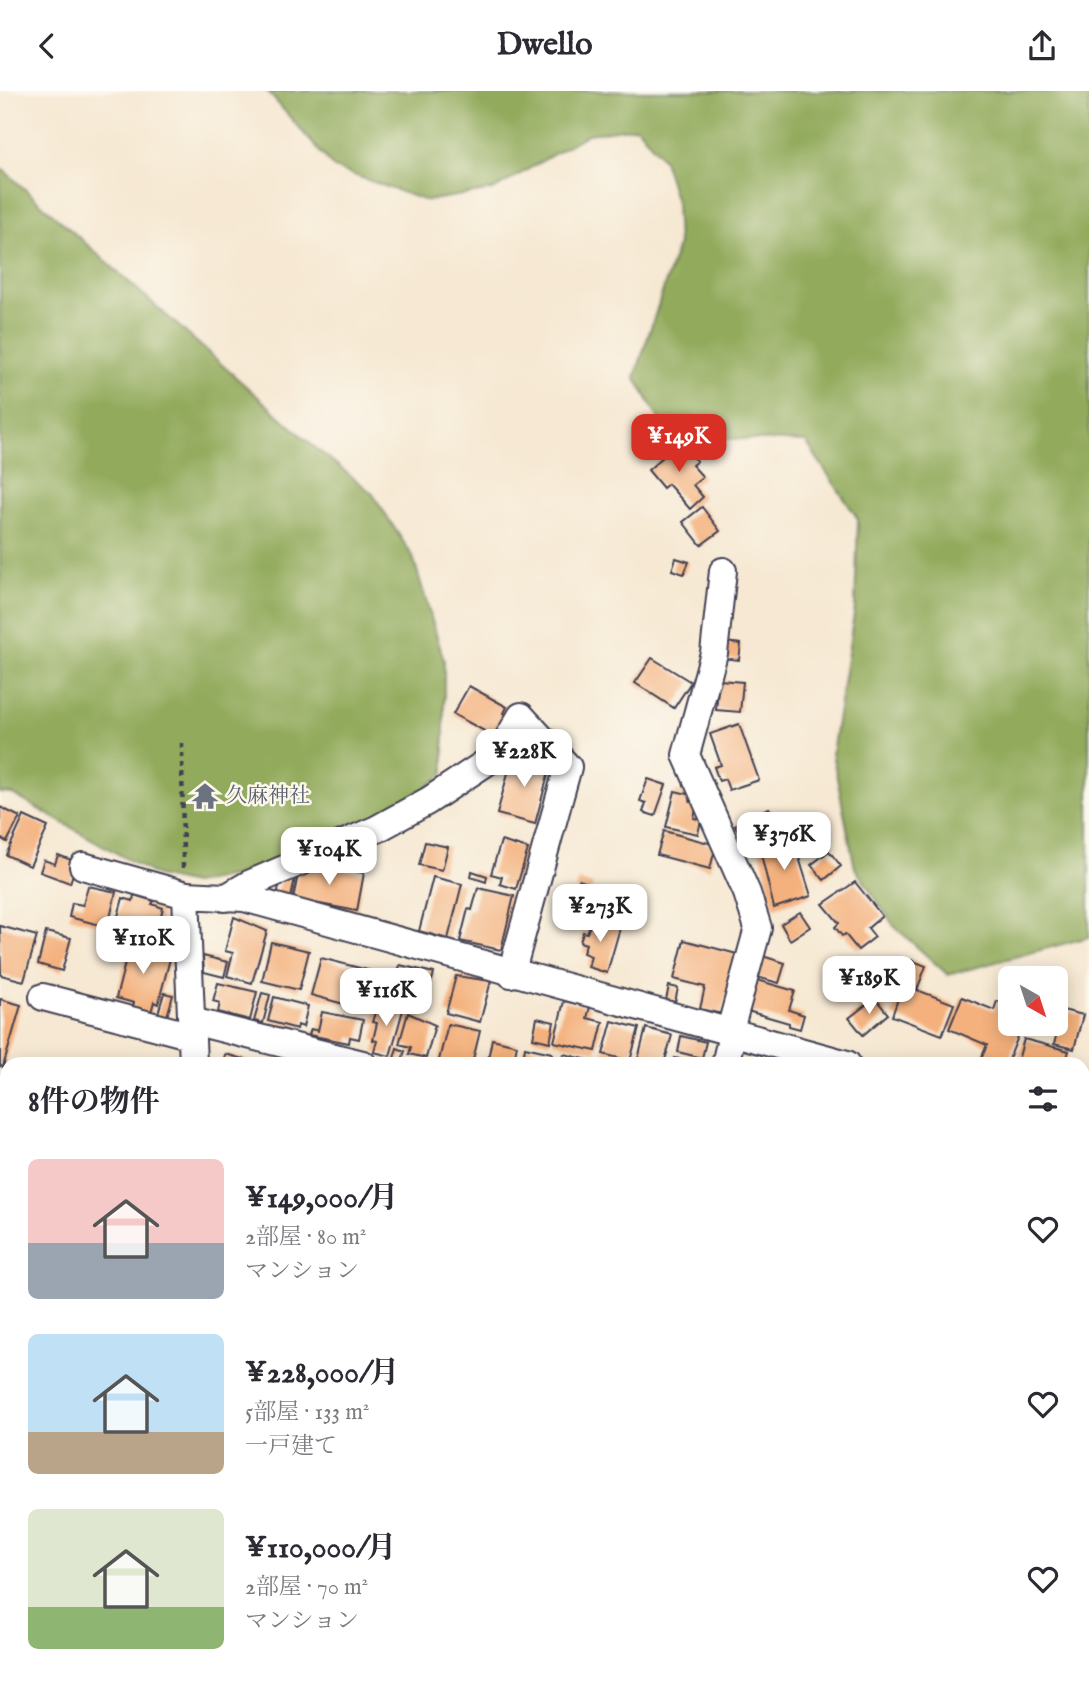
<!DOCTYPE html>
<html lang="ja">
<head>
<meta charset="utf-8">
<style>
  body { margin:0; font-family:"IM FELL English","Noto Serif JP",serif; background:#f7f7f7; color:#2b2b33; height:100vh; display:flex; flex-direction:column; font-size:26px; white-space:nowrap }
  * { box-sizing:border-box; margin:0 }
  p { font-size:23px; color:#7c7c81 }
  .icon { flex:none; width:38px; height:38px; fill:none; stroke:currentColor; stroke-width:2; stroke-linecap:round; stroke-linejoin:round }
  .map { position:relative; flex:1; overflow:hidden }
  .panel { position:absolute; left:0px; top:966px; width:1090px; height:625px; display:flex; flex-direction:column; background:#fff; border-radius:21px 21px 0 0; box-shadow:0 4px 18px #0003 }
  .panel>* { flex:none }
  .needle { width:46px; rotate:141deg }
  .buttons { position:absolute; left:998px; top:875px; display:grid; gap:14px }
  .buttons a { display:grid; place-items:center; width:70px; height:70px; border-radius:10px; background:#fff; box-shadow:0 4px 18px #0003; font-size:35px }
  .price { position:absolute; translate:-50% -60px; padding:0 16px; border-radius:14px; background:#fff; color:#222; font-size:23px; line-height:46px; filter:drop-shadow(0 2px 4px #0008) }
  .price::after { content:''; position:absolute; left:50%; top:42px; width:21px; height:16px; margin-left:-10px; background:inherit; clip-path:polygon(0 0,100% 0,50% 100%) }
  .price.current { background:#d93025; color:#fff }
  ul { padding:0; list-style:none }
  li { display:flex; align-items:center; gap:21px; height:175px; padding:0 28px }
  li span { display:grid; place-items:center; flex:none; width:196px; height:140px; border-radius:10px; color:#555 }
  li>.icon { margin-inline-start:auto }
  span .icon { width:84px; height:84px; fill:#fffc; stroke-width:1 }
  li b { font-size:30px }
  h2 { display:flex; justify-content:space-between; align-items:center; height:84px; padding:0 28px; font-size:30px }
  header { display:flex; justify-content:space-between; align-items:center; height:91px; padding:0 28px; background:#fff; font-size:32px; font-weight:700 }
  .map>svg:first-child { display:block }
</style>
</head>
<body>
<header><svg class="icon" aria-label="back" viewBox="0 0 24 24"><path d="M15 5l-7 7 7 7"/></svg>Dwello<svg class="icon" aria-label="share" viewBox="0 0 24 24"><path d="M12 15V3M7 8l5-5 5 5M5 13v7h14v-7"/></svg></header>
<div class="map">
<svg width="1089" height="1590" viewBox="0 0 1089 1590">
  <rect width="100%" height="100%" fill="#fbf7ec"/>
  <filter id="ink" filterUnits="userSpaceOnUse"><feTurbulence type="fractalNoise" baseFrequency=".0143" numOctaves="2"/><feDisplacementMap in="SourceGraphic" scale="14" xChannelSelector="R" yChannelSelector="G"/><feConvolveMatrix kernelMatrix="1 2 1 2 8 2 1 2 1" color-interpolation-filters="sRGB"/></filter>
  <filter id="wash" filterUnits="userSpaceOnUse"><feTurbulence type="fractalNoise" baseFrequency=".00686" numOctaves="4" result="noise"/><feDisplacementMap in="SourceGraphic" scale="28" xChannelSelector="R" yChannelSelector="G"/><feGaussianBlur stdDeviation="1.57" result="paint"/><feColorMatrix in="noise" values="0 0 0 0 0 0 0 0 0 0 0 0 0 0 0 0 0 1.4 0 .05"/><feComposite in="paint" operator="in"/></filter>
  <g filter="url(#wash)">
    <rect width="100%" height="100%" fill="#f6e8d2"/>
    <g fill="#92aa5b" stroke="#5a664b" stroke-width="2">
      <polygon points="267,0 1089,0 1089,846 948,884 894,835 855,777 832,662 855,517 858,428 806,351 694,346 660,330 635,286 678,153 676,111 663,68 637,36 588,43 493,99 426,110 334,77"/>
      <polygon points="0,76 312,354 372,402 413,466 444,570 444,683 413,707 357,742 253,781 193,793 157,785 12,703 0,702"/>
    </g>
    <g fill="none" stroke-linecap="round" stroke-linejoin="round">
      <g stroke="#60a2d4" stroke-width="8">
        <polyline points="0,1023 7,1029"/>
        <polyline points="1083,1307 1089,1309"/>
      </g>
    </g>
    <g id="blocks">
      <g fill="#f4b17d">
        <polygon points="680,351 697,370 692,374 703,386 693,394 703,406 690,418 668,393 663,397 648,379"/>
        <polygon points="702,416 720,440 701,454 683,431"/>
        <polygon points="676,467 689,471 684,483 672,479"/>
        <polygon points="724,551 741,553 739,569 722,567"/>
        <polygon points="652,567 691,591 674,617 635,592"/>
        <polygon points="719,589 743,591 740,621 716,619"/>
        <polygon points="469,595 507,616 504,622 509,625 497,647 453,623"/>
        <polygon points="739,633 759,689 729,699 725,688 719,690 714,676 721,674 710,643"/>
        <polygon points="513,663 546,671 544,679 549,680 535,733 497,723"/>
        <polygon points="648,688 666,694 655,725 643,721 646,712 640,710"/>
        <polygon points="675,700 692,704 690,711 697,712 694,727 701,729 698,743 666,736"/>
        <polygon points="0,716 20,726 7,751 0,747"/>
        <polygon points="769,717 780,739 746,756 735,734"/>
        <polygon points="24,725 48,736 30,775 6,764"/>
        <polygon points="664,740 716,754 710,778 657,764"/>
        <polygon points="792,744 811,805 774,817 759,755"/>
        <polygon points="501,750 528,758 516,798 500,793 502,786 491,783"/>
        <polygon points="425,751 448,756 442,779 419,774"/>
        <polygon points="829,760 841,775 824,789 811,774"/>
        <polygon points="58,764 77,771 70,792 40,781 44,769 55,773"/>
        <polygon points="319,773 364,782 357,820 293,808 299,779"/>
        <polygon points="472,780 487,785 486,791 471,786"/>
        <polygon points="433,786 462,793 448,848 419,840"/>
        <polygon points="295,787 291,807 277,805 280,790"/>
        <polygon points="579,789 593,794 590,803 576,798"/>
        <polygon points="855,791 882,825 868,837 875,846 858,859 845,843 842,845 835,836 839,832 823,813"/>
        <polygon points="88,795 116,801 108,836 69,826 72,812 83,814"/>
        <polygon points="478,797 514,805 501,859 460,850 468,818 472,819"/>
        <polygon points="134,804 154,810 152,813 163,817 160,829 169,832 164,850 115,836 123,807 133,810"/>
        <polygon points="800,821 810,836 790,849 781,833"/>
        <polygon points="234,826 267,840 252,892 227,885 233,862 225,860"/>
        <polygon points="592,828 620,837 607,882 588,876 591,865 583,862 586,853 580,851 583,841 587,842"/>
        <polygon points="0,835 37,845 24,890 1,884"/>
        <polygon points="46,841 71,847 62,880 38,873"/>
        <polygon points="131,849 162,856 162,861 171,864 158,913 154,911 150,924 132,919 134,912 116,907"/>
        <polygon points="684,849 737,863 722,923 700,918 705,896 674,888"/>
        <polygon points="271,851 309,860 299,899 262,890"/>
        <polygon points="759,864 785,872 779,892 753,885"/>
        <polygon points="203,865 228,871 224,886 204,881"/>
        <polygon points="321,867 379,882 369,920 311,904"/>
        <polygon points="911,869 926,875 917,899 954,913 942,944 892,925 903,894 894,891 900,874 907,877"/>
        <polygon points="400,874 434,882 425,916 399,909 404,890 396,888"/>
        <polygon points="456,885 491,890 480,931 446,922"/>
        <polygon points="753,888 795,900 789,919 804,924 800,938 789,935 789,932 744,919"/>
        <polygon points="218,892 257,901 250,929 218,921 220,912 213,910"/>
        <polygon points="669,895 678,897 675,911 666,909"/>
        <polygon points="164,902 173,904 166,929 157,926"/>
        <polygon points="262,902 270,904 263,932 254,930"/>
        <polygon points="274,906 308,915 303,936 298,934 297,938 268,930"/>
        <polygon points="962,906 994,919 997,910 1010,915 1010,933 1023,933 1007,973 979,973 987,954 949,938"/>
        <polygon points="875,907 888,923 863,944 849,927"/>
        <polygon points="0,908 21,914 3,976 0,975"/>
        <polygon points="564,910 590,916 587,927 603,931 596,960 554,951"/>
        <polygon points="378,912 403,919 390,965 374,961 377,950 373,949 377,932 372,931"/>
        <polygon points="1063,919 1083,924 1074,958 1054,953"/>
        <polygon points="322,921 363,929 359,948 350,946 349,952 309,944 311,938 318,940"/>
        <polygon points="408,922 435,934 426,967 409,963 411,956 399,953"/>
        <polygon points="537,927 554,931 550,951 533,947"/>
        <polygon points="612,930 639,937 630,970 603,963"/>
        <polygon points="448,933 480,940 472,973 438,973"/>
        <polygon points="646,937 672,944 664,973 637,972"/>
        <polygon points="681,945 706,951 702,967 678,961"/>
        <polygon points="492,948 517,954 513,973 487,973"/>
        <polygon points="1024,948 1069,960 1065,973 1017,973"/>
        <polygon points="525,956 552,962 550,973 522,973"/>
        <polygon points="397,957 405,960 402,969 394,967"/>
        <polygon points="225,963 258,972 257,973 223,973"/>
        <polygon points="564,963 592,970 591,973 561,973"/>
        <polygon points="675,967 696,972 696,973 673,973"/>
        <polygon points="7,1061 7,1105 0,1098 0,1068"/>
        <polygon points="1083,1068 1089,1070 1089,1104 1084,1122"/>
        <polygon points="7,1231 7,1249 0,1240"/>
        <polygon points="0,1250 7,1258 7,1277 0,1283"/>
        <polygon points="7,1283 7,1318 3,1322 0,1289"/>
        <polygon points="1083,1324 1089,1325 1089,1394 1083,1393"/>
        <polygon points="6,1495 7,1497 7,1511 0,1502"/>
        <polygon points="1083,1502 1089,1506 1089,1545 1083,1541"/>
        <polygon points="154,1584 197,1584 194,1590 167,1590"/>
        <polygon points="240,1584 301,1584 299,1590 255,1590"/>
        <polygon points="424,1584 470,1584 472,1590 426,1590"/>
        <polygon points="481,1584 510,1584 510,1590 482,1590"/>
        <polygon points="837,1584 861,1584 861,1586 912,1584 914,1590 839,1590"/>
        <polygon points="929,1584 980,1584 982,1590 924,1590 922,1585"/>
        <polygon points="992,1584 1022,1584 1024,1590 993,1590"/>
      </g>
    </g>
  </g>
  <g filter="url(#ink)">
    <use href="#blocks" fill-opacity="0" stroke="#424052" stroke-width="2"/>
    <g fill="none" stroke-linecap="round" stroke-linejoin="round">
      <defs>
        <g id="minor">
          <polyline points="723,480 714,562 686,664 747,802 758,837 730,939"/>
          <polyline points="83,775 186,804"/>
          <polyline points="225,807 249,793 377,738 428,710 499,663 521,625 568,676 511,883"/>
          <polyline points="43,906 192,945"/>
          <polyline points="192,930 363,973"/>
          <polyline points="193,973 186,804 244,807 847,973"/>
          <polyline points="725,973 733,940"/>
          <polyline points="0,1003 7,1009"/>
          <polyline points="1083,1038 1089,1040"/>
          <polyline points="0,1219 7,1213"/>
          <polyline points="1083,1285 1089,1287"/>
          <polyline points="0,1372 7,1384"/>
          <polyline points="0,1418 7,1414"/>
          <polyline points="1083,1487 1089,1486"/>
          <polyline points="684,1584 707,1590"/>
          <polyline points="799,1590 813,1584"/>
        </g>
        <g id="highway">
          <polyline points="1083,1418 1089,1418"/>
          <polyline points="1,1590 9,1584"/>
        </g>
      </defs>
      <use href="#minor" stroke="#424052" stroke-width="30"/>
      <use href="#highway" stroke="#424052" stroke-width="42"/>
      <polyline stroke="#424052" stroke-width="4.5" stroke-dasharray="5 5" stroke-linecap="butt" points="182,652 183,777"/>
      <use href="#minor" stroke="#fff" stroke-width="26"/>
      <use href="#highway" stroke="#f3c26a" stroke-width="38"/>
    </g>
  </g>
  <defs>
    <symbol id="temple-bare" viewBox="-9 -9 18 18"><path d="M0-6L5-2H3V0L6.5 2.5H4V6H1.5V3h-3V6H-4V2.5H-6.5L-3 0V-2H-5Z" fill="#6b7280" stroke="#fbf7ec" stroke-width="2.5" paint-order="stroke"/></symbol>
  </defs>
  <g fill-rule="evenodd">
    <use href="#temple-bare" x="186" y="686" width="38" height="38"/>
  </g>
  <g text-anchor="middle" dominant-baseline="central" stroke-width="5" stroke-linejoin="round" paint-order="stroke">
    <g font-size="21" fill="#5b616d" stroke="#fbf7ec" text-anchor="start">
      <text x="226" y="705">久麻神社</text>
    </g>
  </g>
</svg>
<div class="buttons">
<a><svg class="needle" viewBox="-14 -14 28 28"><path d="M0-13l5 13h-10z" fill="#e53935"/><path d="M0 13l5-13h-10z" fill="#7c7c81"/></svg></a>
</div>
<b class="price current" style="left:679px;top:383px">¥149K</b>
<b class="price" style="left:524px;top:698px">¥228K</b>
<b class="price" style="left:784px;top:781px">¥376K</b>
<b class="price" style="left:329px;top:796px">¥104K</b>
<b class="price" style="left:600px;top:853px">¥273K</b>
<b class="price" style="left:143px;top:885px">¥110K</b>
<b class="price" style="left:869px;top:925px">¥189K</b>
<b class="price" style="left:386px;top:937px">¥116K</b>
<section class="panel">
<h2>8件の物件<svg class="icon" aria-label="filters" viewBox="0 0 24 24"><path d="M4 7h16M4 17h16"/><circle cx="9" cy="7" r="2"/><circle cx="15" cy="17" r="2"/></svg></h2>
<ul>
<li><span style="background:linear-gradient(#f6c9c9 60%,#9aa5b1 0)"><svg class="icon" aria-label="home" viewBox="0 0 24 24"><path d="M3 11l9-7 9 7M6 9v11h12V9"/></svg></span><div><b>¥149,000/月</b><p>2部屋 · 80 m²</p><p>マンション</p></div><svg class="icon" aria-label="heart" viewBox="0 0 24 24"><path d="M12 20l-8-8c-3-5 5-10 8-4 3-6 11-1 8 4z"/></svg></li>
<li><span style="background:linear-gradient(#bfe0f5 70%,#b9a48a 0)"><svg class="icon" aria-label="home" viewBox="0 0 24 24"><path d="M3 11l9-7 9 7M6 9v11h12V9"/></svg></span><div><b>¥228,000/月</b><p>5部屋 · 133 m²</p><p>一戸建て</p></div><svg class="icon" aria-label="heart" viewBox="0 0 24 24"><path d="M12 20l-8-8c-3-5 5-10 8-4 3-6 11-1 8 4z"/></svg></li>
<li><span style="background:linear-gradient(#dfe7d0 70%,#8fb573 0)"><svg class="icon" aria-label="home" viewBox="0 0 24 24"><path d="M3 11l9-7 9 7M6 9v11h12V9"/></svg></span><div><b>¥110,000/月</b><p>2部屋 · 70 m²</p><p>マンション</p></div><svg class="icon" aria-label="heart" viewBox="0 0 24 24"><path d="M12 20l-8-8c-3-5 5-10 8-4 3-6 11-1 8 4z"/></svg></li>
</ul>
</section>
</div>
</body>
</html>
